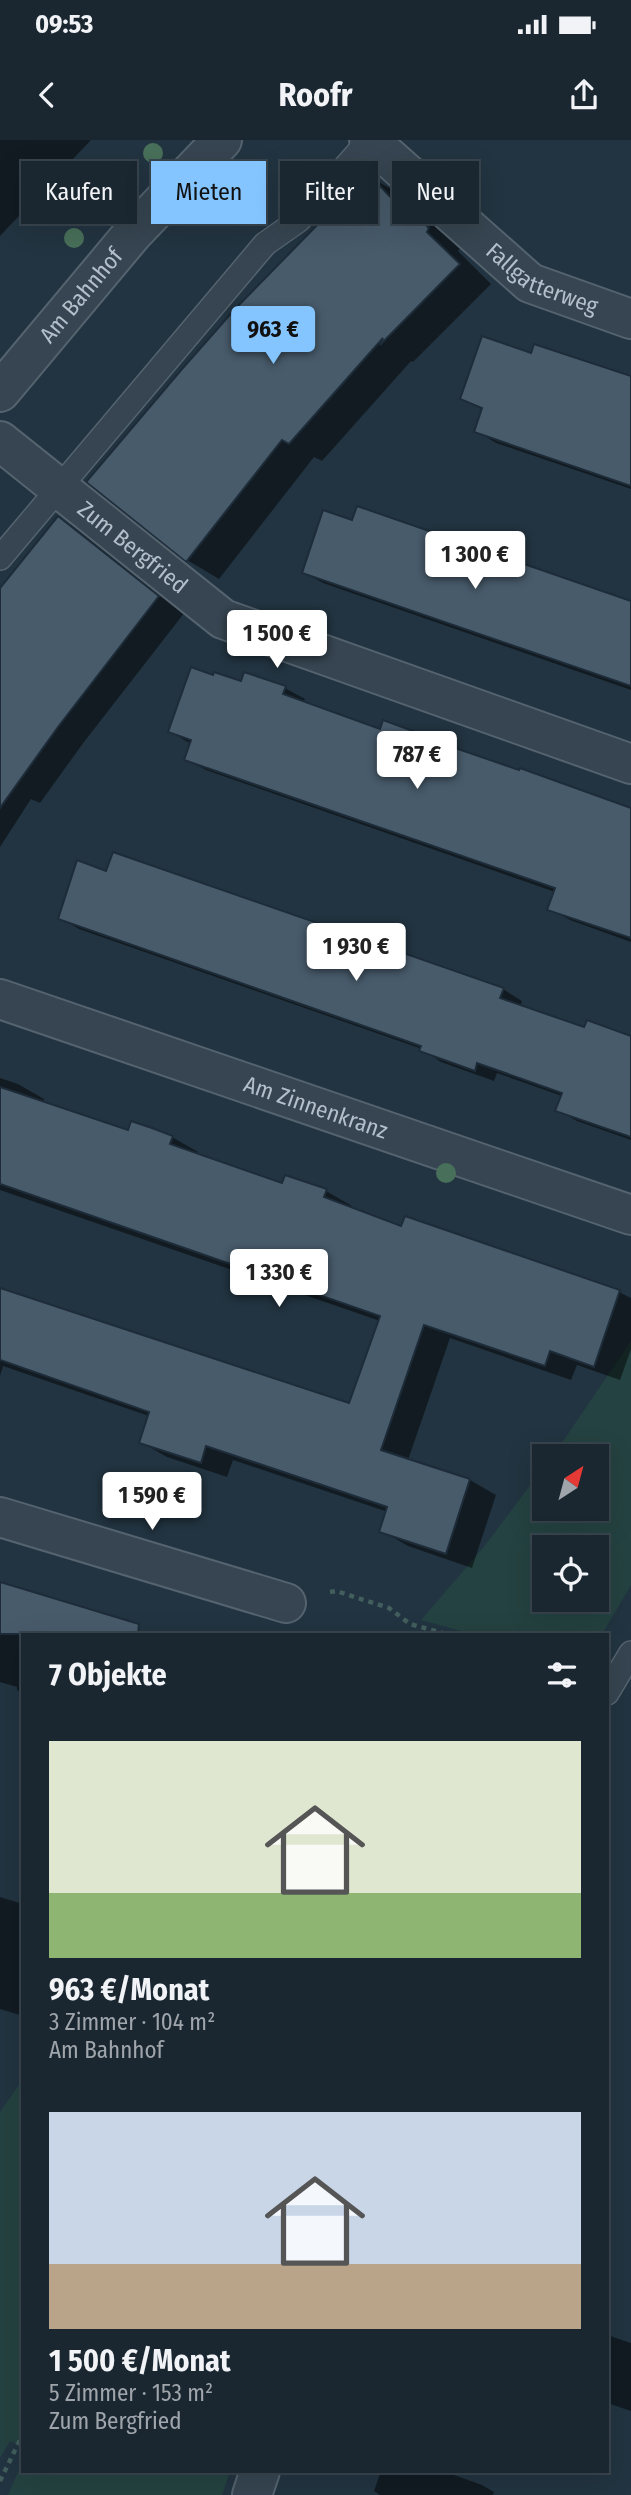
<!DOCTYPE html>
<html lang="de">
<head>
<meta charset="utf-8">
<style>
  body { margin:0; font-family:"Fira Sans Condensed",sans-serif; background:#232f39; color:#f1f3f6; height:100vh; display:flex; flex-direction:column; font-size:26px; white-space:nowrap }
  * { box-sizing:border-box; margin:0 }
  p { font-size:23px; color:#9fa5ab }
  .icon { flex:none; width:38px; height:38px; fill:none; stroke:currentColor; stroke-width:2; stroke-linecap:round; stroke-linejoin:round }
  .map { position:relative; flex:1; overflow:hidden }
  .sheet { position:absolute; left:21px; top:1493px; width:588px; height:840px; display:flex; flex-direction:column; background:#1a2731; border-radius:0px; box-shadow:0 7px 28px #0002,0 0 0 2px #38444d }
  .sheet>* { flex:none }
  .top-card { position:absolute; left:21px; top:21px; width:590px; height:63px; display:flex; gap:14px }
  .needle { width:46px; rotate:36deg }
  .buttons { position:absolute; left:532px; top:1304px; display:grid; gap:14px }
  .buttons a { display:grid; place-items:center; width:77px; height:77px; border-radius:0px; background:#1a2731; box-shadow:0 7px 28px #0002,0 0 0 2px #38444d; font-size:35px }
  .price { position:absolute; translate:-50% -60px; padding:0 16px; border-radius:7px; background:#fff; color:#222; font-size:23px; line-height:46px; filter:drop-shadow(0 2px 4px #0008) }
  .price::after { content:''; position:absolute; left:50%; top:42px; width:21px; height:16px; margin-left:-10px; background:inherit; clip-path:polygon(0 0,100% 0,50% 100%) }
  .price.selected { background:#84c4ff; color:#111 }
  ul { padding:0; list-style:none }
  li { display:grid; align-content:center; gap:14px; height:371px; padding:0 28px }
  li span { display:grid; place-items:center; height:217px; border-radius:0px; color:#555 }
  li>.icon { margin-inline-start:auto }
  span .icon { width:126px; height:126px; fill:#fffc; stroke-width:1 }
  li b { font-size:30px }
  h2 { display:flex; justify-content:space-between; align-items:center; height:84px; padding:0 28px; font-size:30px }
  .pill { padding:0 24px; border-radius:0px; background:#1a2731; box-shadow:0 7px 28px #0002,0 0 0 2px #38444d; font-size:24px; line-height:63px }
  .pill.selected { background:#84c4ff; color:#111 }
  .status { display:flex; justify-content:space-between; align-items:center; height:49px; padding:0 35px; background:#1a2731; direction:ltr }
  .status svg { height:19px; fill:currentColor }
  header { display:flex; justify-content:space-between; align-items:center; height:91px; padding:0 28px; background:#1a2731; font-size:32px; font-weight:700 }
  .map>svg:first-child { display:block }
</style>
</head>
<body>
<div class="status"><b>09:53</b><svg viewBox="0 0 49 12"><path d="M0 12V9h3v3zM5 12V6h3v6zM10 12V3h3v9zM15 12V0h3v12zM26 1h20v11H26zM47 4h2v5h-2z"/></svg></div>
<header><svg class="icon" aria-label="back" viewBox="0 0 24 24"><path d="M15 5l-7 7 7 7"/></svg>Roofr<svg class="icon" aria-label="share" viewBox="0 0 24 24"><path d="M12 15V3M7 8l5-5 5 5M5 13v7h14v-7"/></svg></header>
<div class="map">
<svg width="631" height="2355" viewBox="0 0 631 2355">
  <rect width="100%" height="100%" fill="#223441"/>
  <g fill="#244241" fill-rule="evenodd">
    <path d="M631,1201V1445L602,1494H472L421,1480L483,1408L544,1327V1368H597V1316H553ZM544,1407H597V1460H544Z"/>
    <polygon points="23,1939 23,2307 10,2301 0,2318 0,1972"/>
    <polygon points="23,2321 23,2331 230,2331 222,2355 8,2355"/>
  </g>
  <g fill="#0007">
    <polygon points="0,0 91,0 0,96"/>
    <polygon points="368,36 400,54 412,66 430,77 460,108 458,111 491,144 413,222 411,221 322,321 314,317 219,439 187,420"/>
    <polygon points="631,249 631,349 496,303 476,291 483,270 463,259"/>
    <polygon points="59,378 85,393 185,472 84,602 40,663 31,659 0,707 0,451"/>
    <polygon points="304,432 631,462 631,550 323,443"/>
    <polygon points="214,537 285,548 305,559 303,563 381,592 423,596 434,602 631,728 631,802 570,780 550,769 555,752 206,630 186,619 191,604 171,592"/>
    <polygon points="107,733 503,849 522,861 520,867 585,889 631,898 631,1000 577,981 558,970 562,956 497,933 494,941 441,922 422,909 79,789 60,778"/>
    <polygon points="0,938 18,944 44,959 43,963 129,992 172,997 198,1012 197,1015 283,1045 326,1051 352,1066 351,1069 402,1088 406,1078 619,1152 631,1158 631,1209 620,1240 577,1225 571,1240 450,1198 408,1320 470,1340 496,1355 472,1428 408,1406 382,1391 388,1372 233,1320 227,1337 167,1317 141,1302 149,1276 3,1226 0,1236 0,1148 350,1265 380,1181 0,1050"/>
    <polygon points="0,1443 118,1480 142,1494 23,1494 23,1553 17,1550 17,1547 0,1542"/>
    <polygon points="0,1757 23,1764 23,1876 0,1869"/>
    <polygon points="607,2195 631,2203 631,2271 607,2263"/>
    <polygon points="381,2331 443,2331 482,2345 494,2352 493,2355 380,2355 374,2351"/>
  </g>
  <g fill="#485b6b" stroke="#1d2c38" stroke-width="2">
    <polygon points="368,33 393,60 398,56 429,88 427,92 460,124 380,205 383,198 289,304 282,300 186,422 86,342 182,229 235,169"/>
    <polygon points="482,196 531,213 534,204 631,236 631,346 474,292 482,268 460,259"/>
    <polygon points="357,366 631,461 631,546 302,433 323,370 352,380"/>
    <polygon points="58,376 159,456 58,587 0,668 0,448"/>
    <polygon points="191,527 213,535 214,532 241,541 244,532 286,546 283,554 380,589 383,580 424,595 423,597 519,630 520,628 631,668 631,798 547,770 555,748 184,620 191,600 168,592"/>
    <polygon points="113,712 504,848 500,858 584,887 587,880 631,896 631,997 555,971 562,953 477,923 475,931 419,911 421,906 58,779 77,720 106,731"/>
    <polygon points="0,947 128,990 131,981 152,988 173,996 170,1004 282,1043 285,1035 327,1049 324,1057 401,1086 405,1076 620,1150 594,1227 550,1211 545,1226 424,1185 381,1310 470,1339 446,1414 379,1392 387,1367 206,1306 201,1323 139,1303 149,1272 0,1220 0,1148 349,1263 380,1176 0,1044"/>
    <polygon points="0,1442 139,1484 138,1494 0,1494"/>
  </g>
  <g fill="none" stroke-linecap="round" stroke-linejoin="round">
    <defs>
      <g id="service">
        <polyline points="0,418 265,104 299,80 369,0"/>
        <polyline points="607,1553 631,1513"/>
      </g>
      <g id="minor">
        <path id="s1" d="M369,0L530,143L631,179"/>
        <path id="s2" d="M0,252L133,93L222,0"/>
        <path id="s3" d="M0,301L223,479L631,624"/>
        <path id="s4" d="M0,859L631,1075"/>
        <polyline points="0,1377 286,1463"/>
        <polyline points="252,2355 260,2331"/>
      </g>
    </defs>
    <use href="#service" stroke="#54636e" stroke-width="26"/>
    <use href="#minor" stroke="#54636e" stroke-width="42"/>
    <g stroke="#425e5d" stroke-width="4.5" stroke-dasharray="5 5" stroke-linecap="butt">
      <polyline points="330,1452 336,1451 389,1468 410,1484 446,1494"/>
      <polyline points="0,2341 19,2302 23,2289"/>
    </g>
    <use href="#service" stroke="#364551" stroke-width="23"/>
    <use href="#minor" stroke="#364551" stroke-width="38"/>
  </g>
  <g fill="#486f59">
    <circle cx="153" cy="13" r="10"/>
    <circle cx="74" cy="98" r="10"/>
    <circle cx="446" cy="1033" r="10"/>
  </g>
  <g text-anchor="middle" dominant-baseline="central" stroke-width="5" stroke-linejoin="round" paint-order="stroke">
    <g font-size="23" fill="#b3c0cb" stroke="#1b2a36">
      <text stroke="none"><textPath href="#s1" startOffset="224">Fallgatterweg</textPath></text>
      <text stroke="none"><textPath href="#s2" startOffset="126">Am Bahnhof</textPath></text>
      <text stroke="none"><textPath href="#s3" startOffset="170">Zum Bergfried</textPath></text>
      <text stroke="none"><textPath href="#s4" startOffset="334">Am Zinnenkranz</textPath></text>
    </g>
  </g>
</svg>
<div class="buttons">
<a><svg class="needle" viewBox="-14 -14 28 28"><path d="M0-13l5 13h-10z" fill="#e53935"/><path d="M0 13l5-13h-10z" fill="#9fa5ab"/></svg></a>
<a><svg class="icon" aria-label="locate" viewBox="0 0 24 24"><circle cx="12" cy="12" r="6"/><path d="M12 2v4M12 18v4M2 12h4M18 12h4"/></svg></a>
</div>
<b class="price selected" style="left:273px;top:226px">963 €</b>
<b class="price" style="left:475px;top:451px">1 300 €</b>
<b class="price" style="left:277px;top:530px">1 500 €</b>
<b class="price" style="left:417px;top:651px">787 €</b>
<b class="price" style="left:356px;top:843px">1 930 €</b>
<b class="price" style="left:279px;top:1169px">1 330 €</b>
<b class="price" style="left:152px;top:1392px">1 590 €</b>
<div class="top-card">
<a class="pill">Kaufen</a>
<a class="pill selected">Mieten</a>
<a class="pill">Filter</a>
<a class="pill">Neu</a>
</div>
<section class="sheet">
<h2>7 Objekte<svg class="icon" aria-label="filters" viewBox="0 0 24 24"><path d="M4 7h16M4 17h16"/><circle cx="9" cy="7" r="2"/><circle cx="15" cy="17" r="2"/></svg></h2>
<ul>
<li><span style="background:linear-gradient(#dfe7d0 70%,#8fb573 0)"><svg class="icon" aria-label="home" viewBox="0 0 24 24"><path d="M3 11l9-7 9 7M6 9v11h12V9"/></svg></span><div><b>963 €/Monat</b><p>3 Zimmer · 104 m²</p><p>Am Bahnhof</p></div></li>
<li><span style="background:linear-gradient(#c9d6e8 70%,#b9a48a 0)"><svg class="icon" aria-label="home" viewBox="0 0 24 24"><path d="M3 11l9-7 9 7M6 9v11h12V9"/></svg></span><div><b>1 500 €/Monat</b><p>5 Zimmer · 153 m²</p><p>Zum Bergfried</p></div></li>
</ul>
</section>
</div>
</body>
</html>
